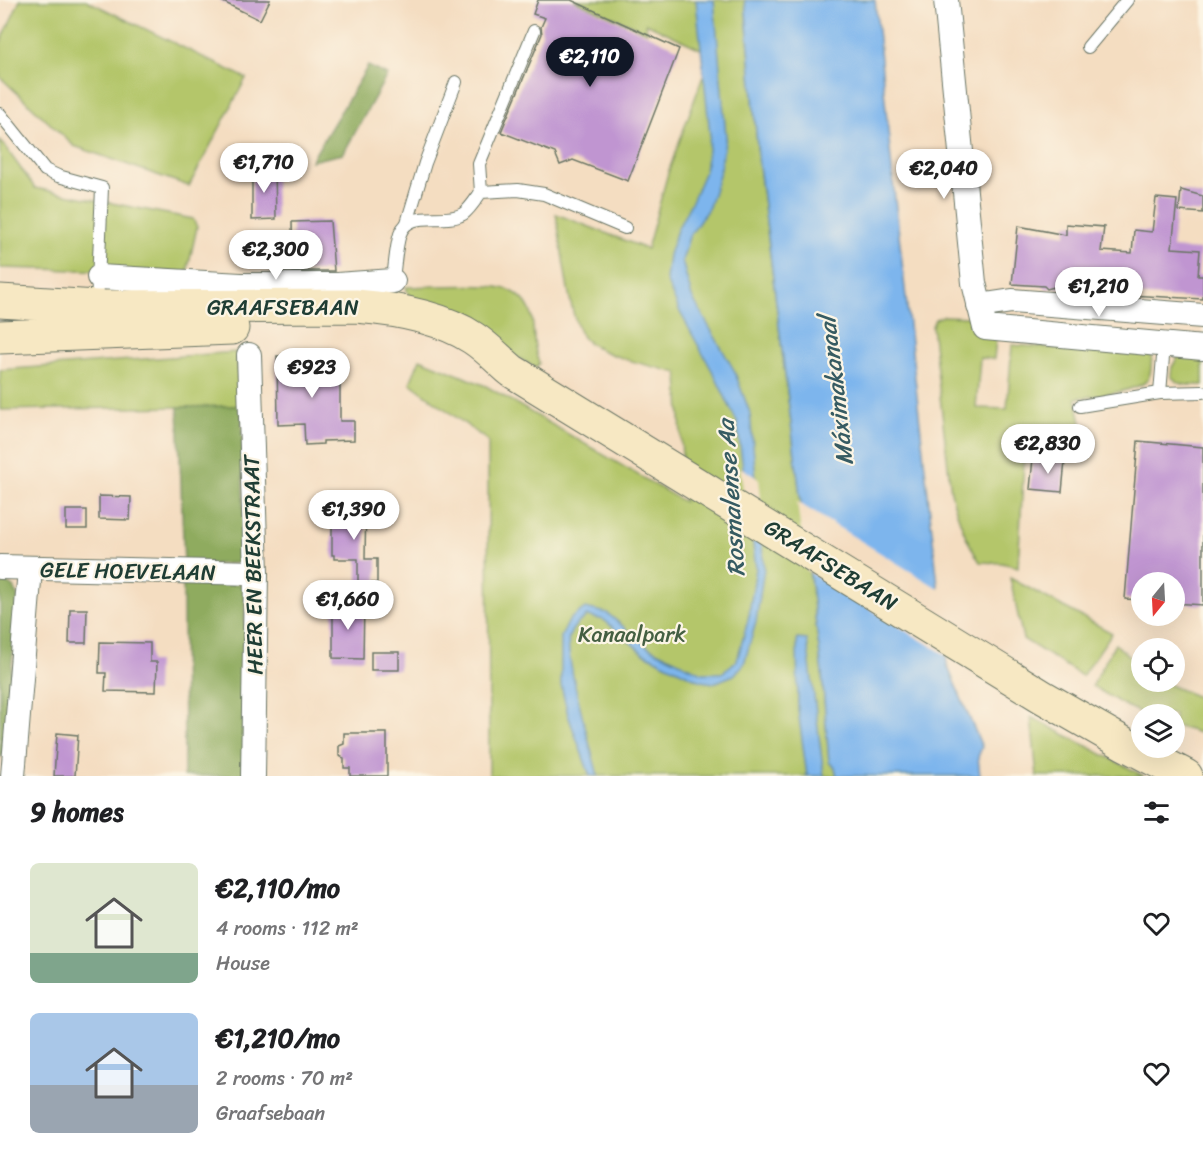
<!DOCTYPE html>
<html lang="en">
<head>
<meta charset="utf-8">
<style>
  body { margin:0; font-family:Sriracha,sans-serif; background:#f2f2f2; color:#202124; height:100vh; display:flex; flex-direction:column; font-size:22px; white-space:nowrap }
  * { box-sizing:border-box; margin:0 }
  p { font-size:20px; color:#757577 }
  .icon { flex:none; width:33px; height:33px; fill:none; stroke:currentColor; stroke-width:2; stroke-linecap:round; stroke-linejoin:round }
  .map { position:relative; height:776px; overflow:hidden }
  .drawer { display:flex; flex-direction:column; background:#fff; flex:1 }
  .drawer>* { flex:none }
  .needle { width:39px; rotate:198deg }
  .buttons { position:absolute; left:1131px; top:572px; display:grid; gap:12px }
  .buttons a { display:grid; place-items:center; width:54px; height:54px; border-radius:50%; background:#fff; box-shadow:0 6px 24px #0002; font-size:30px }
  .price { position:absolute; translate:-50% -51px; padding:0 14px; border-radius:21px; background:#fff; color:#222; font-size:20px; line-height:39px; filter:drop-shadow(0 2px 3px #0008) }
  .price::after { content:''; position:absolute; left:50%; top:36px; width:18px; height:14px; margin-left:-9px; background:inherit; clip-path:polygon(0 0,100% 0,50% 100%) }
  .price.active { background:#111827; color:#fff }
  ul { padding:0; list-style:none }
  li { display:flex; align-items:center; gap:18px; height:150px; padding:0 30px }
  li span { display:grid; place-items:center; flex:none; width:168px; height:120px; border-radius:9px; color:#555 }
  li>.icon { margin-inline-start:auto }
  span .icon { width:72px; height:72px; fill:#fffc; stroke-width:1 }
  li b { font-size:26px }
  h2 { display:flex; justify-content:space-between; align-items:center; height:72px; padding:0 30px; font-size:26px }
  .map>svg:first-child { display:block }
</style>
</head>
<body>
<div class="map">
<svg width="1203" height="776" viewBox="0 0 1203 776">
  <rect width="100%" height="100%" fill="#fcf5e5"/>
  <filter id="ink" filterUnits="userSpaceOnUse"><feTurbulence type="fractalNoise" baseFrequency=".0167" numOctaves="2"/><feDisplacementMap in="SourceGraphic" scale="12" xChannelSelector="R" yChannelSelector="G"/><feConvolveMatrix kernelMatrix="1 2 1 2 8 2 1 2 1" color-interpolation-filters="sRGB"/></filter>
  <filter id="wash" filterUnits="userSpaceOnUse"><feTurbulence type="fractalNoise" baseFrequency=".008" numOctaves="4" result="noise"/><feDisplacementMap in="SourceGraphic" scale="24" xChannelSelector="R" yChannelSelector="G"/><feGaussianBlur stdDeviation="1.35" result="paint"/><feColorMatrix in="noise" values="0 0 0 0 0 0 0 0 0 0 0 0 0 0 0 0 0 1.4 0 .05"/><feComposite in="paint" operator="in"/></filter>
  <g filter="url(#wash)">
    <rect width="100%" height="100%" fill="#f4ddc1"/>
    <g fill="#b4c66a" stroke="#6a824f" stroke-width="1.5">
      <polygon points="20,0 86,0 246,78 189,186 74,146 0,77 0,44"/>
      <path d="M574,0H745L758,157L822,673L829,762L835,768L837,776H489L488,441L410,383L420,359L486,386L684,502L678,373C655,367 596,355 583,337C569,320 561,239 556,214L647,249L668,173L711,54L646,23L647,32Z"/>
      <polygon points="0,140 35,188 193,219 197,227 187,273 0,268"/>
      <path d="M406,287C431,287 488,282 509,290C518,293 528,303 531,313C535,330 532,346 539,363L536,368L409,297Z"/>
      <path d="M943,316L970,317L975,324L996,339L994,359L980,358L976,408L1007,409L1012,345L1152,355C1151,362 1152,373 1148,379C1141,391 1090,397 1076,398L1081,423L1077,445L1032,440L1025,444L1018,567L1002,563L980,562C966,541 957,516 951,492L932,326L935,319Z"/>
      <polygon points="236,352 242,406 0,410 0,370"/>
      <path d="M1178,357L1203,359V385C1190,385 1180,387 1171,376L1172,367Z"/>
      <polygon points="1010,578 1112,633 1082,676 1023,639"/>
      <polygon points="1115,644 1141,666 1142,681 1160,681 1203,699 1203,734 1175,726 1174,714 1143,714 1124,705 1092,686"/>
      <polygon points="1031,717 1144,776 1037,776"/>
    </g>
    <g fill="#8fab5e" stroke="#577449" stroke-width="1.5">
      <polygon points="368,66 387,75 343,154 311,161"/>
      <polygon points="242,406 244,563 184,565 178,407"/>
      <polygon points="0,578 14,588 18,596 4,754 0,758"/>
      <polygon points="183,581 242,584 245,587 244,776 184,776"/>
    </g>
    <g fill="#7db5ed" stroke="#4e7990" stroke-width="1.5">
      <path d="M696,0H714L726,136L719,175L709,207L689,237L682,261L692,297L734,370L750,413L764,568L756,622L744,664L734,675L714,683L700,681L643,653L604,620L587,616C579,622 572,627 569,637C564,656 592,751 598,776H590L568,715L561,685V637L570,619L585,608L607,613L648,647L702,673H722L737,660L748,620L756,568L737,422L715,376L680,312L666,280L669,255L677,230L693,199L705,171L710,135Z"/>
      <polygon points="745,0 875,0 894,190 947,665 982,747 978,757 980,776 837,776 835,768 829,762 822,673 758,157"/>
      <polygon points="797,639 807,640 824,776 807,776 798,710"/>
    </g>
    <g fill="#f4ddc1">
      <polygon points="740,467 759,479 765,545 749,535"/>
      <polygon points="797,502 941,590 949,657 806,570"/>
    </g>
    <g id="blocks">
      <g fill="#c095d1">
        <polygon points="219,0 270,0 260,20"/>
        <polygon points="538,0 571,0 679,49 628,181 573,160 560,165 555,153 501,132 542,34 541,27 545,18 533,14"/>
        <polygon points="252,168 275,168 276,219 252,220"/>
        <polygon points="1181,190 1203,196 1203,213 1179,211"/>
        <polygon points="1156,198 1177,200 1172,248 1200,250 1198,276 1203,276 1203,299 1090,293 1054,287 1047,289 1044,286 1012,284 1018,226 1066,235 1066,224 1104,227 1101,251 1132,253 1134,230 1152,232"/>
        <polygon points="330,221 334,271 293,271 292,222"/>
        <polygon points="277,356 313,356 313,358 319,358 319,366 340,366 340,421 354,421 354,440 323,441 323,444 305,445 304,424 278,425"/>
        <polygon points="1138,441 1203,447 1203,605 1174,603 1174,582 1142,582 1142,600 1125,599"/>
        <polygon points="1033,458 1065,461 1062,492 1030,489"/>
        <polygon points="99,496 131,497 130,520 99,519"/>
        <polygon points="350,501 366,501 365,559 377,559 377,583 358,583 358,559 334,559 334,555 332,555 332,514 350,514"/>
        <rect x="66" y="510" width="21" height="19"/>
        <polygon points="333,604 364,604 363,659 333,658"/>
        <polygon points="70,609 87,609 86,643 69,643"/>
        <polygon points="100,642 150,643 150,662 157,662 156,692 105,691 106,673 99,673"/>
        <rect x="371" y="652" width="28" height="18"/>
        <polygon points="57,733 78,735 75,776 54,776"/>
        <polygon points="344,733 387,733 387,776 350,776 350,768 344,768 344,758 339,756 339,746 344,744"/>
      </g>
    </g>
  </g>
  <g filter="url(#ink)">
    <use href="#blocks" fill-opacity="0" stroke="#6a7565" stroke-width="1.5"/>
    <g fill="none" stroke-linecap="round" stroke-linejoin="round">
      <defs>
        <g id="lane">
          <polyline points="1088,47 1127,0"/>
          <polyline points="0,114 45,170 58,176 102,188 97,306"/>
          <polyline points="481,192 479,164 534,31"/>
          <polyline points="407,223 425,163 456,82"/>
          <path d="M392,285C395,269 395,250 400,234C409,208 444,225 463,214C470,209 476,199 481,192L518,190L544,194L625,228"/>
          <polyline points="1160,393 1164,345"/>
          <polyline points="1080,406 1160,393 1203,392"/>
        </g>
        <g id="street">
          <polyline points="946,0 974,283 985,328 1203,348"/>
          <polyline points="99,277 241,285 337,285 393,281"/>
          <polyline points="979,306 1012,301 1203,316"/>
          <polyline points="249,355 256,573 253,776"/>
          <polyline points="0,567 256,573"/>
          <polyline points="13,776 30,569"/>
        </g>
        <g id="secondary">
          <path d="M0,301L97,307L356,306C394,309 440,316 473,338C487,347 499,360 512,371L1043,697L1125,744L1186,776"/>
          <polyline points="0,337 232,328"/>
        </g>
      </defs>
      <use href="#lane" stroke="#6a7565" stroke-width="14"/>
      <use href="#street" stroke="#6a7565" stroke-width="26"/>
      <use href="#secondary" stroke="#6a7565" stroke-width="35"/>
      <use href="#lane" stroke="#fff" stroke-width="12"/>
      <use href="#street" stroke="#fff" stroke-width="24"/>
      <use href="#secondary" stroke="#f7e8c3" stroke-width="33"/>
    </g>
  </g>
  <g text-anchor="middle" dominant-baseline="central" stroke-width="4.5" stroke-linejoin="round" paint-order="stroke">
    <g font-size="22" fill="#1f3d34" stroke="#fcf5e5">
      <text x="283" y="307">GRAAFSEBAAN</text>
      <text transform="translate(253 565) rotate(-91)">HEER EN BEEKSTRAAT</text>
      <text transform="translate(831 565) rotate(32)">GRAAFSEBAAN</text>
      <text transform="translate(128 571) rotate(1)">GELE HOEVELAAN</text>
    </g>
    <g font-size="22" fill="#445f42" stroke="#fcf5e5">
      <text x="632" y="634">Kanaalpark</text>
    </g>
    <g font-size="24" font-style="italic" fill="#365b62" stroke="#fcf5e5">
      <text transform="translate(836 391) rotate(-97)">Máximakanaal</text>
      <text transform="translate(731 498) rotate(-94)">Rosmalense Aa</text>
    </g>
  </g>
</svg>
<div class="buttons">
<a><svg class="needle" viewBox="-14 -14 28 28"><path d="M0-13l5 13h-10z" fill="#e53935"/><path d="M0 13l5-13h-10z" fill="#757577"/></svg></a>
<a><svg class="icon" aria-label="locate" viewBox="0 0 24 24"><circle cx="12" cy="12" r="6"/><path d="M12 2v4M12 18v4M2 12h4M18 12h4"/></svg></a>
<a><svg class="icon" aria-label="layers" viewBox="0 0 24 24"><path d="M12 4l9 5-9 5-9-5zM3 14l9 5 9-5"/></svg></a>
</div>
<b class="price active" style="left:590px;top:88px">€2,110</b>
<b class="price" style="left:264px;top:194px">€1,710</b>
<b class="price" style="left:944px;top:200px">€2,040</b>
<b class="price" style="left:276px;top:281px">€2,300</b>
<b class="price" style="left:1099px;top:318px">€1,210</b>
<b class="price" style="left:312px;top:399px">€923</b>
<b class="price" style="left:1048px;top:475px">€2,830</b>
<b class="price" style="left:354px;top:541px">€1,390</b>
<b class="price" style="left:348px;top:631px">€1,660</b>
</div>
<section class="drawer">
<h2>9 homes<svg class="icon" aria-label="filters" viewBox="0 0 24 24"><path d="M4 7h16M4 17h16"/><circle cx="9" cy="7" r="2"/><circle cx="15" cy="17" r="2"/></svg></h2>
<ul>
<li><span style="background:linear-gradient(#dfe7d0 75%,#7fa58c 0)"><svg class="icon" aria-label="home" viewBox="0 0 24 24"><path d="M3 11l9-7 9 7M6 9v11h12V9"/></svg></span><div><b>€2,110/mo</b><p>4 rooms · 112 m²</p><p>House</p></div><svg class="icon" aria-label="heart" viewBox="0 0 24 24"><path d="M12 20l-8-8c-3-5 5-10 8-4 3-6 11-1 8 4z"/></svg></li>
<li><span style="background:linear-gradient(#a9c7e8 60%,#9aa5b1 0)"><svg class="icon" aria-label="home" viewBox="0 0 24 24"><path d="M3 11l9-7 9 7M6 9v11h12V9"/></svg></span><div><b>€1,210/mo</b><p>2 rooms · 70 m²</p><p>Graafsebaan</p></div><svg class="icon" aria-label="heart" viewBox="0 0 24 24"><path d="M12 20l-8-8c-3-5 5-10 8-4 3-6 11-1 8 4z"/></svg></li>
</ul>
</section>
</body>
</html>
